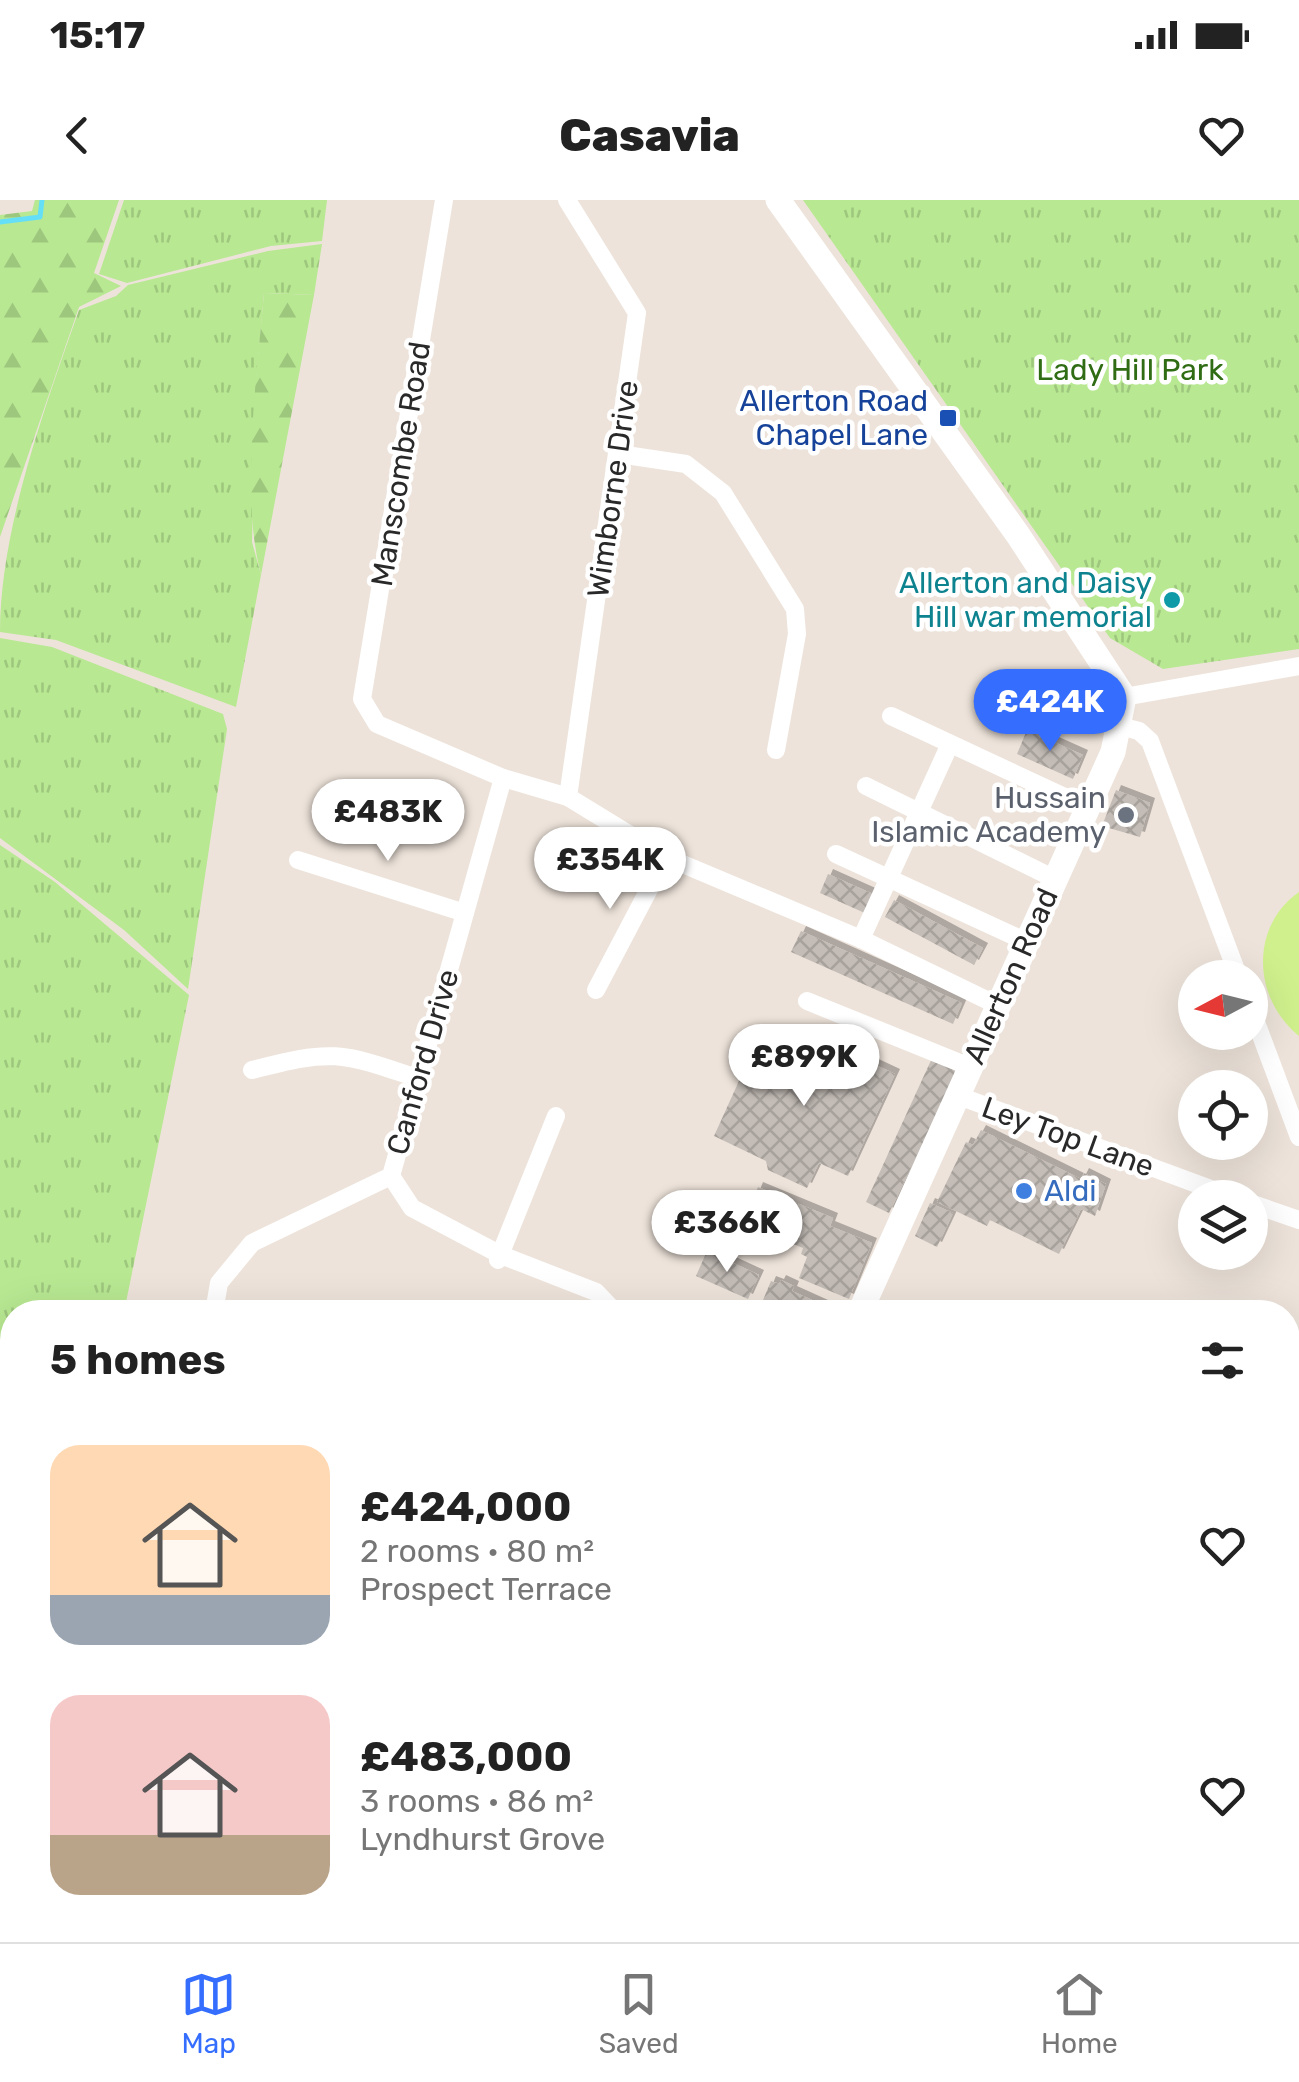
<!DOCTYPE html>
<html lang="en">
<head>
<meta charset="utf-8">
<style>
  body { margin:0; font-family:Rubik,sans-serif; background:#f2f2f2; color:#222; height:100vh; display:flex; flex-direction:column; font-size:38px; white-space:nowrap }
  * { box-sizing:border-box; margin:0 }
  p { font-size:32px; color:#767676 }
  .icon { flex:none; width:55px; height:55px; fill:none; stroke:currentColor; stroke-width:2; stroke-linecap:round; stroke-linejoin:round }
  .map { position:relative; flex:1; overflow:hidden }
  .details { position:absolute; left:0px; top:1100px; width:1300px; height:642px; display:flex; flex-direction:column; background:#fff; border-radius:40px 40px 0 0; box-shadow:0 10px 40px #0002 }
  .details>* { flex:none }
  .needle { width:65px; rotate:263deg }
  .fabs { position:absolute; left:1178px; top:760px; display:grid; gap:20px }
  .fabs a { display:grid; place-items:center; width:90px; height:90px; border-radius:50%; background:#fff; box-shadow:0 10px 40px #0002; font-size:50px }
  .price { position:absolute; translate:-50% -85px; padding:0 22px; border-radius:35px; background:#fff; color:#222; font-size:32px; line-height:65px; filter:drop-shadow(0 2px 5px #0008) }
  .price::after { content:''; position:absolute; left:50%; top:60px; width:30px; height:22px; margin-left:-15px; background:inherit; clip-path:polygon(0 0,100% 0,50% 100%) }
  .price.current { background:#356eff; color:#fff }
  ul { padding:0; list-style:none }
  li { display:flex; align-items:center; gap:30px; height:250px; padding:0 50px }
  li span { display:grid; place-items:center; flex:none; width:280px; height:200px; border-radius:30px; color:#555 }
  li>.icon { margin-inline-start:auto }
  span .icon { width:120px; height:120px; fill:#fffc; stroke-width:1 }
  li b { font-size:42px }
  h2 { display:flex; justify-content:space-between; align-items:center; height:120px; padding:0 50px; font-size:42px }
  .status { display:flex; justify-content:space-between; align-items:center; height:70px; padding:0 50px; background:#fff; direction:ltr }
  .status svg { height:28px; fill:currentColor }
  header { display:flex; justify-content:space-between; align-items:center; height:130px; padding:0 50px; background:#fff; font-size:45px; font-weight:800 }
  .tab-bar { display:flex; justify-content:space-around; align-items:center; height:140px; border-top:2px solid #e0e0e0; background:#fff; font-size:28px; color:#767676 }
  .tab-bar a { display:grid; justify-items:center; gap:5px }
  .tab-bar .current { color:#356eff }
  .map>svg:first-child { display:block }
</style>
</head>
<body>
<div class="status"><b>15:17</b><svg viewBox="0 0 49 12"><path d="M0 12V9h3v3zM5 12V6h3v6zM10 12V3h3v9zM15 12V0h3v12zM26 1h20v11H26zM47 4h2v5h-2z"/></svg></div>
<header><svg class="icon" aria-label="back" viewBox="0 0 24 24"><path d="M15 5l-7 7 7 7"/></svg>Casavia<svg class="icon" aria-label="heart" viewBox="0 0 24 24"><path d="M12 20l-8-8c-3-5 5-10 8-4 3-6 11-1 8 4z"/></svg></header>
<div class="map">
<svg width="1299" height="1742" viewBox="0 0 1299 1742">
  <defs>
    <pattern id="grass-tufts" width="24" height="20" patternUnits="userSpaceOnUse" patternTransform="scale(2.5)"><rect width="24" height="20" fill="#b8e892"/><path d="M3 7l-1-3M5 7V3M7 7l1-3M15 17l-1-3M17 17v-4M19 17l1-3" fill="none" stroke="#9ec77e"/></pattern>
    <pattern id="forest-firs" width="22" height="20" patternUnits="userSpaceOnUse" patternTransform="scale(2.5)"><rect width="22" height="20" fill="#b8e892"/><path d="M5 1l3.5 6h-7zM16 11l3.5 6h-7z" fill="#9ec77e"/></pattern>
    <pattern id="building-cross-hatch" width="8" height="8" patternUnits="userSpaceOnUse" patternTransform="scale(2.5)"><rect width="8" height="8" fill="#c4bdb7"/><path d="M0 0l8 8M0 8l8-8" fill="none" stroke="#a8a29d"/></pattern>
    <filter id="shadow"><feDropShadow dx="5" dy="-5" stdDeviation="0" flood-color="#0004"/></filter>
  </defs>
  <rect width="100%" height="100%" fill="#ede3da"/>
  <g fill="url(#grass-tufts)">
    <polygon points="124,0 327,0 322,41 271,46 127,83 99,74"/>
    <polygon points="803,0 1299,0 1299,449 1163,469 1110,438"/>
    <path d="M322,44L314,95L264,93L256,183L252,342L261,375L236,507L56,440L0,432C0,329 45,207 79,110L116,96L128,85L268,51Z"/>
    <polygon points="0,438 52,447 223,514 227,529 188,789 124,730 0,638"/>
    <polygon points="0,645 55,682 189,795 124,1112 12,1112 12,1249 0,1255"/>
    <polygon points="12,1252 12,1330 11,1330 0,1328 0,1258"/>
    <polygon points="0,1333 12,1336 12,1634 0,1695"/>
  </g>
  <g fill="url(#forest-firs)">
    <polygon points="35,0 119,0 94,73 121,86 79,107 0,337 0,15 32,11"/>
    <path d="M264,93L314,95L261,375C240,296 257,175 264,93Z"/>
  </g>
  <path fill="#d0f08d" d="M1299,692V836C1252,798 1250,726 1299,692Z"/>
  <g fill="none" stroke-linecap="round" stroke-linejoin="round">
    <polyline stroke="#65dff7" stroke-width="5" points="0,22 40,17 42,0"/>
  </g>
  <g fill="url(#building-cross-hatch)" filter="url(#shadow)">
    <polygon points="1027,530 1083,555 1073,579 1017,554"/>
    <polygon points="1116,590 1150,603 1140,637 1102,626"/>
    <polygon points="828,674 875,695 867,714 820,693"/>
    <polygon points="894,700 983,748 974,765 885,717"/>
    <polygon points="801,731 962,803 953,824 791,752"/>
    <polygon points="814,836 895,874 848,976 819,963 807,988 768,970 766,961 714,936 758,839 803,860"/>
    <polygon points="933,856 959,868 889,1013 866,1002"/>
    <polygon points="981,930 1081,979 1084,973 1106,984 1095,1016 1081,1009 1059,1054 990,1020 987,1026 937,1002 966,942 973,945"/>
    <polygon points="758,987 833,1018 830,1026 872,1043 849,1099 799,1078 807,1057 801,1054 803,1048 743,1024"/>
    <polygon points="930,1003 953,1013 937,1047 915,1036"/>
    <polygon points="707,1051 759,1075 748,1099 696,1076"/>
    <polygon points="781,1080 794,1086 792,1091 832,1109 834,1105 843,1112 778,1112 761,1105 771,1081 779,1084"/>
    <polygon points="352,1730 376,1730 372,1742 350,1737"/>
    <polygon points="628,1730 744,1730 750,1742 624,1742 620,1733"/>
  </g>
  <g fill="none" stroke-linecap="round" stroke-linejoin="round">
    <g stroke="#fff" stroke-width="18">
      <polyline points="444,0 362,499 377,524 503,578 568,597 666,657 861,739 999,806"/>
      <polyline points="567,0 637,113 568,597"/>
      <polyline points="619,254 686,264 723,293 795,409 797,434 776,550"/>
      <polyline points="1124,497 1299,466"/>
      <polyline points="891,516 1086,607"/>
      <polyline points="1120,526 1139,531 1150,541 1239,778"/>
      <polyline points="866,586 1055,679"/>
      <polyline points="836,654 1027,742"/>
      <polyline points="298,660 465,713"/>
      <polyline points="861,739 950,544"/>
      <polyline points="596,790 666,657"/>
      <polyline points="807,801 970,867"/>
      <polyline points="1250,806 1299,937"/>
      <path d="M252,870C332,849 340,852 417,878"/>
      <polyline points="959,896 1235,998"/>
      <polyline points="391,976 412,1008 501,1055 596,1092 615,1112"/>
      <polyline points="1250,1003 1299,1020"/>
      <polyline points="498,1060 556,916"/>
      <polyline points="214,1112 219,1083 252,1043 391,976 503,578"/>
      <polyline points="1288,1463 1299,1463"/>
      <polyline points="1288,1660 1299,1658"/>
      <polyline points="169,1730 177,1742"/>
      <polyline points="571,1730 576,1742"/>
      <polyline points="869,1730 875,1742"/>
      <polyline points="976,1742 998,1730"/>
    </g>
    <g stroke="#fff" stroke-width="25">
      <polyline points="778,0 1018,335 1124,497 1113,552 860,1112"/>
      <polyline points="460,1742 467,1730"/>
    </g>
  </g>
  <rect fill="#1a4fb4" stroke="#fff" stroke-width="4" x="938" y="208" width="20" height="20" rx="5"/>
  <circle fill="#0f9aa8" stroke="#fff" stroke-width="4" cx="1172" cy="400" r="10"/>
  <circle fill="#6b7280" stroke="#fff" stroke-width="4" cx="1126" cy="615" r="10"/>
  <circle fill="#3f7fe0" stroke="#fff" stroke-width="4" cx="1024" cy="991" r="10"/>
  <g text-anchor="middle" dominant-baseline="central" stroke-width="9" stroke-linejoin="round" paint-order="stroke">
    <g font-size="30" fill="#2f6c14" stroke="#fff">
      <text x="1130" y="170">Lady Hill Park</text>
    </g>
    <g font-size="30" fill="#164399" stroke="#fff" text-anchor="end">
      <text x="928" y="201">Allerton Road<tspan x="928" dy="34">Chapel Lane</tspan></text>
    </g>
    <g font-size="30" fill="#292929" stroke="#fff">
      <text transform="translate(401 264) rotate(-81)">Manscombe Road</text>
      <text transform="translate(613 289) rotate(-82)">Wimborne Drive</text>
      <text transform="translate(1011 776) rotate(-66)">Allerton Road</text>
      <text transform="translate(423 862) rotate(-74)">Canford Drive</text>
      <text transform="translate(1068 937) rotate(20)">Ley Top Lane</text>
    </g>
    <g font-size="30" fill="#0d838f" stroke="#fff" text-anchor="end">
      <text x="1152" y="383">Allerton and Daisy<tspan x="1152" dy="34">Hill war memorial</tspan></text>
    </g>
    <g font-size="30" fill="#5b616d" stroke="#fff" text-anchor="end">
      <text x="1106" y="598">Hussain<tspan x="1106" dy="34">Islamic Academy</tspan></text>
    </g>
    <g font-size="30" fill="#366cbe" stroke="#fff" text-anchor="start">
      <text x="1044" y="991">Aldi</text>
    </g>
  </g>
</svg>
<div class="fabs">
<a><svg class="needle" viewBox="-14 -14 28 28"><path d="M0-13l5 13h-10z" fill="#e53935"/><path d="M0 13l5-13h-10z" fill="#767676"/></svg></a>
<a><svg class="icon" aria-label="locate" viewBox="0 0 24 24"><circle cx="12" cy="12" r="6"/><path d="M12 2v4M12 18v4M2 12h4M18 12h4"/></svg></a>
<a><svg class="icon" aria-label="layers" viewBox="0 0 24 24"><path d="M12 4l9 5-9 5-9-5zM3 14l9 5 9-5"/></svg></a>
</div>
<b class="price current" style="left:1050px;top:554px">£424K</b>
<b class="price" style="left:388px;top:664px">£483K</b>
<b class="price" style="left:610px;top:712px">£354K</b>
<b class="price" style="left:804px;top:909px">£899K</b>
<b class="price" style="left:727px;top:1075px">£366K</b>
<section class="details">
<h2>5 homes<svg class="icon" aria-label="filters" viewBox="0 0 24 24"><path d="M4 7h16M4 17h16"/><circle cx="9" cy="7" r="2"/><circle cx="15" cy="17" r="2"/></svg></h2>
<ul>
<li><span style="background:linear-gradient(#ffd9b3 75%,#9aa5b1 0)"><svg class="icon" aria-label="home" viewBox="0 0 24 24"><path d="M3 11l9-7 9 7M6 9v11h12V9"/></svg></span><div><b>£424,000</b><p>2 rooms · 80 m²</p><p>Prospect Terrace</p></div><svg class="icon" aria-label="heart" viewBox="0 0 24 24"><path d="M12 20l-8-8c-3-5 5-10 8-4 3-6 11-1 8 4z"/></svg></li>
<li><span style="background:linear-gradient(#f6c9c9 70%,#b9a48a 0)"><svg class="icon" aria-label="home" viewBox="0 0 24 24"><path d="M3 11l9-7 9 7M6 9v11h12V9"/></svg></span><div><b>£483,000</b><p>3 rooms · 86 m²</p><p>Lyndhurst Grove</p></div><svg class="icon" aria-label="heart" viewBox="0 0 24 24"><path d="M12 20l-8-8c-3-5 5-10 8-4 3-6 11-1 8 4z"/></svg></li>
</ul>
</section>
</div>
<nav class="tab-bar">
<a class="current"><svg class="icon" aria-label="map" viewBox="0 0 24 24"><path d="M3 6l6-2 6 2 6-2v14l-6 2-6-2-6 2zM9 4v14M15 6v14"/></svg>Map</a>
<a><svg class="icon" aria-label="saved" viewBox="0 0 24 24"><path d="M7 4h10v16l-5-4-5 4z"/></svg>Saved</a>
<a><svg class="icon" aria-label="home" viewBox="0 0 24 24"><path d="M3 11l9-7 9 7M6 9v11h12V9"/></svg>Home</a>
</nav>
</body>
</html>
